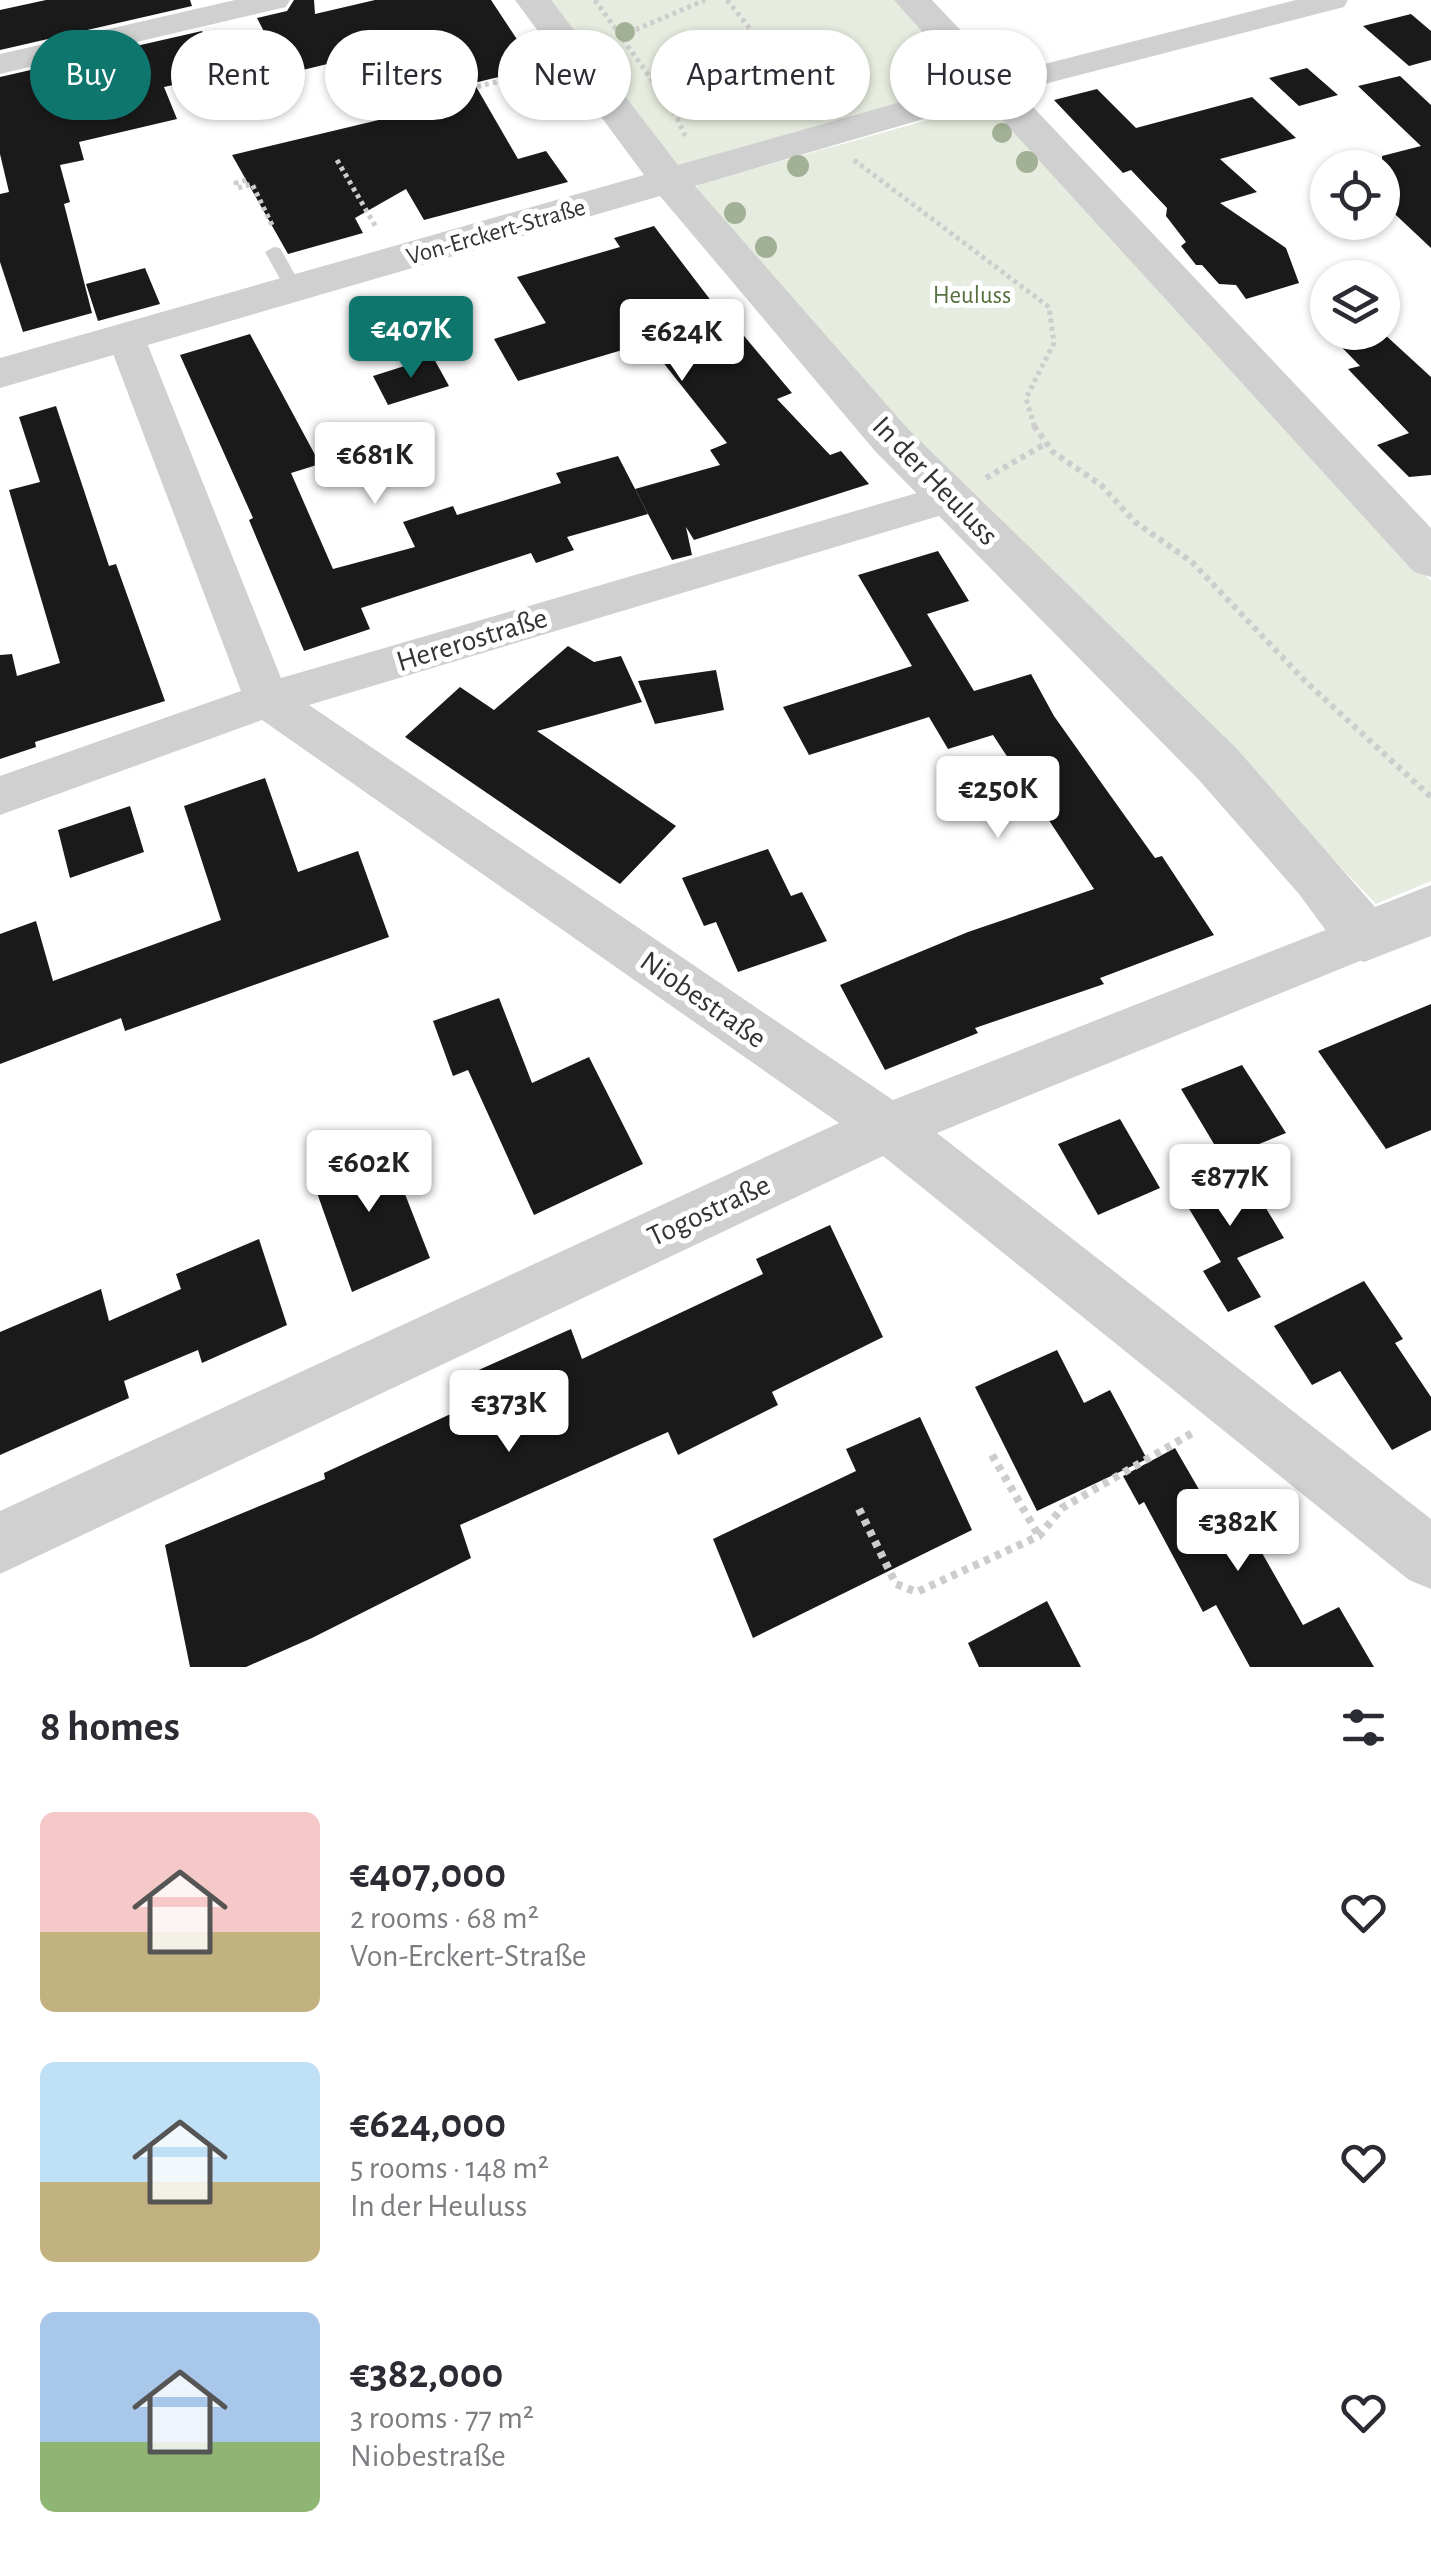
<!DOCTYPE html>
<html lang="en">
<head>
<meta charset="utf-8">
<style>
  body { margin:0; font-family:"Alegreya Sans",sans-serif; background:#f2f2f3; color:#2b2b33; height:100vh; display:flex; flex-direction:column; font-size:38px; white-space:nowrap }
  * { box-sizing:border-box; margin:0 }
  p { font-size:32px; color:#7c7c81 }
  .icon { flex:none; width:55px; height:55px; fill:none; stroke:currentColor; stroke-width:2; stroke-linecap:round; stroke-linejoin:round }
  .map { position:relative; height:1667px; overflow:hidden }
  .panel { display:flex; flex-direction:column; background:#fff; flex:1 }
  .panel>* { flex:none }
  .guide { position:absolute; left:30px; top:30px; width:1372px; height:90px; display:flex; gap:20px }
  .buttons { position:absolute; left:1310px; top:150px; display:grid; gap:20px }
  .buttons a { display:grid; place-items:center; width:90px; height:90px; border-radius:50%; background:#fff; box-shadow:0 2px 8px #0004; font-size:50px }
  .price { position:absolute; translate:-50% -85px; padding:0 22px; border-radius:10px; background:#fff; color:#222; font-size:32px; line-height:65px; filter:drop-shadow(0 2px 5px #0008) }
  .price::after { content:''; position:absolute; left:50%; top:60px; width:30px; height:22px; margin-left:-15px; background:inherit; clip-path:polygon(0 0,100% 0,50% 100%) }
  .price.active { background:#0f766e; color:#fff }
  ul { padding:0; list-style:none }
  li { display:flex; align-items:center; gap:30px; height:250px; padding:0 40px }
  li span { display:grid; place-items:center; flex:none; width:280px; height:200px; border-radius:15px; color:#555 }
  li>.icon { margin-inline-start:auto }
  span .icon { width:120px; height:120px; fill:#fffc; stroke-width:1 }
  li b { font-size:42px }
  h2 { display:flex; justify-content:space-between; align-items:center; height:120px; padding:0 40px; font-size:42px }
  .tag { padding:0 35px; border-radius:45px; background:#fff; box-shadow:0 2px 8px #0004; font-size:35px; line-height:90px }
  .tag.active { background:#0f766e; color:#fff }
  .map>svg:first-child { display:block }
</style>
</head>
<body>
<div class="map">
<svg width="1431" height="1667" viewBox="0 0 1431 1667">
  <rect width="100%" height="100%" fill="#fff"/>
  <g fill="#e6ecdf">
    <polygon points="547,0 898,0 965,72 962,86 674,167"/>
    <polygon points="974,107 998,111 1431,581 1431,881 1376,904 1137,655 951,483 691,191 700,184"/>
  </g>
  <g fill="#1a1a1a">
    <polygon points="46,0 190,0 192,6 0,50 0,10"/>
    <polygon points="294,0 314,0 315,14 375,0 491,0 536,68 474,83 518,159 546,151 568,182 424,220 406,189 355,218 363,233 288,254 232,155 408,113 373,53 286,74 257,18 287,11"/>
    <polygon points="1411,14 1431,31 1431,60 1409,66 1363,26"/>
    <polygon points="202,31 220,75 164,87 177,119 79,142 84,160 60,165 70,202 64,204 92,313 23,332 0,262 0,194 9,192 0,154 0,77"/>
    <polygon points="1307,68 1338,95 1299,106 1269,78"/>
    <polygon points="1400,76 1431,105 1431,248 1382,202 1382,156 1421,146 1358,86"/>
    <polygon points="1097,89 1136,128 1252,97 1296,138 1220,159 1257,192 1220,203 1286,248 1299,283 1246,299 1236,285 1219,284 1202,265 1196,265 1181,246 1186,242 1166,216 1167,208 1131,170 1123,173 1054,100"/>
    <polygon points="654,226 725,319 729,318 792,393 777,399 830,455 841,451 869,484 694,540 686,527 692,555 672,560 635,489 720,465 710,450 727,443 658,356 639,362 629,348 518,381 494,339 546,323 517,277 620,247 614,238"/>
    <polygon points="145,268 160,304 98,321 86,284"/>
    <polygon points="1327,332 1382,332 1431,377 1431,475 1409,477 1377,445 1409,433 1348,369 1360,366"/>
    <polygon points="250,334 320,464 291,473 333,569 415,547 403,522 453,506 457,515 561,483 556,473 618,456 648,514 567,537 574,550 536,563 531,553 361,608 370,629 304,651 249,520 253,518 180,355"/>
    <polygon points="433,357 449,386 388,405 373,376"/>
    <polygon points="56,406 109,566 116,564 165,701 35,742 36,747 0,759 0,655 12,654 17,676 60,663 9,490 40,482 19,417"/>
    <polygon points="938,551 969,601 927,614 974,691 1031,674 1054,716 1105,788 1155,858 1162,856 1214,935 1100,978 1104,984 975,1028 978,1033 885,1070 840,985 968,932 1094,889 993,735 948,749 929,717 809,755 783,707 912,666 858,575"/>
    <polygon points="568,646 594,662 621,656 642,702 537,731 676,826 620,884 405,737 460,687 494,710"/>
    <polygon points="716,670 724,710 655,724 638,681"/>
    <polygon points="265,778 298,872 358,851 389,937 125,1031 121,1018 0,1064 0,934 36,921 53,981 221,920 184,806"/>
    <polygon points="130,806 144,852 70,878 58,830"/>
    <polygon points="768,849 791,896 802,892 827,941 738,972 716,922 704,926 682,878"/>
    <polygon points="499,998 532,1083 589,1057 643,1164 534,1215 468,1070 453,1076 433,1021"/>
    <polygon points="1431,1004 1431,1130 1386,1149 1318,1051"/>
    <polygon points="1242,1065 1286,1133 1223,1159 1181,1089"/>
    <polygon points="1120,1119 1160,1188 1098,1215 1058,1144"/>
    <polygon points="383,1138 430,1258 352,1292 309,1170"/>
    <polygon points="1238,1162 1284,1238 1237,1258 1261,1297 1228,1312 1203,1271 1221,1262 1176,1187"/>
    <polygon points="830,1225 883,1337 772,1392 778,1405 678,1455 668,1432 460,1525 471,1558 312,1638 246,1667 190,1667 165,1545 325,1479 324,1473 472,1404 463,1377 571,1329 582,1359 763,1274 756,1259"/>
    <polygon points="259,1239 287,1325 202,1363 198,1350 124,1381 129,1398 0,1455 0,1332 101,1289 109,1321 181,1289 176,1274"/>
    <polygon points="1364,1281 1403,1339 1395,1343 1431,1397 1431,1430 1392,1450 1340,1371 1312,1385 1274,1326"/>
    <polygon points="1057,1350 1084,1403 1110,1390 1147,1459 1037,1511 975,1387"/>
    <polygon points="920,1417 972,1530 753,1638 713,1539 856,1471 846,1449"/>
    <polygon points="1175,1448 1208,1505 1229,1495 1303,1625 1339,1607 1374,1667 1250,1667 1216,1605 1203,1612 1144,1502 1139,1505 1123,1476"/>
    <polygon points="1047,1601 1081,1667 979,1667 968,1643"/>
  </g>
  <g fill="none" stroke-linecap="round" stroke-linejoin="round">
    <g stroke="#cdcdcd" stroke-width="5" stroke-dasharray="4 4" stroke-linecap="butt">
      <polyline points="595,0 674,111 685,136"/>
      <polyline points="727,0 813,107"/>
      <polyline points="621,36 705,0"/>
      <polyline points="446,94 543,71"/>
      <polyline points="337,160 377,229"/>
      <polyline points="854,160 1049,307 1054,343 1026,398 1035,429"/>
      <polyline points="246,180 236,183 238,188 252,184 273,227"/>
    </g>
    <g stroke="#cdcdcd" stroke-width="6" stroke-dasharray="5 5" stroke-linecap="butt">
      <polyline points="1034,426 1053,452 1101,485 1135,522 1192,562 1305,681 1431,797"/>
      <polyline points="986,478 1045,444"/>
    </g>
    <g stroke="#cdcdcd" stroke-width="8" stroke-dasharray="6 6" stroke-linecap="butt">
      <polyline points="992,1455 1039,1536"/>
      <polyline points="859,1509 896,1584 917,1592 1039,1536 1062,1508 1194,1432"/>
    </g>
    <polygon fill="#d0d0d0" fill-rule="evenodd" points="274,247 280,248 303,289 300,293 294,295 288,293 265,252"/>
    <g fill="#d0d0d0" fill-rule="evenodd">
      <polygon points="235,0 290,0 286,7 0,74 0,54"/>
      <polygon points="1296,0 1348,0 1344,7 990,98 974,88 978,81"/>
      <polygon points="126,325 139,329 145,338 281,678 948,484 962,489 968,499 962,509 309,705 893,1100 1346,922 1364,915 1382,922 1389,937 1382,952 937,1133 1431,1519 1431,1589 1409,1580 883,1156 0,1574 0,1511 839,1123 262,720 0,815 0,776 241,691 107,338 113,329"/>
    </g>
    <polygon fill="#d0d0d0" fill-rule="evenodd" points="515,0 551,0 678,165 968,83 894,0 932,0 1431,528 1431,577 1414,572 985,101 695,186 908,429 1237,749 1375,907 1431,885 1431,936 1364,962 1344,955 1299,894 1199,780 875,451 660,196 0,388 0,358 644,175"/>
  </g>
  <g fill="#a2b095">
    <circle cx="625" cy="32" r="10"/>
    <circle cx="1002" cy="133" r="10"/>
    <circle cx="1027" cy="162" r="11"/>
    <circle cx="798" cy="166" r="11"/>
    <circle cx="735" cy="213" r="11"/>
    <circle cx="766" cy="247" r="11"/>
  </g>
  <g text-anchor="middle" dominant-baseline="central" stroke-width="10" stroke-linejoin="round" paint-order="stroke">
    <g font-size="25" fill="#333" stroke="#fff">
      <text transform="translate(496 232) rotate(-16)">Von-Erckert-Straße</text>
    </g>
    <g font-size="25" fill="#56703f" stroke="#fff">
      <text x="972" y="295">Heuluss</text>
    </g>
    <g font-size="30" fill="#333" stroke="#fff">
      <text transform="translate(935 481) rotate(46)">In der Heuluss</text>
      <text transform="translate(472 640) rotate(-17)">Hererostraße</text>
      <text transform="translate(703 1000) rotate(35)">Niobestraße</text>
      <text transform="translate(709 1211) rotate(-25)">Togostraße</text>
    </g>
  </g>
</svg>
<div class="buttons">
<a><svg class="icon" aria-label="locate" viewBox="0 0 24 24"><circle cx="12" cy="12" r="6"/><path d="M12 2v4M12 18v4M2 12h4M18 12h4"/></svg></a>
<a><svg class="icon" aria-label="layers" viewBox="0 0 24 24"><path d="M12 4l9 5-9 5-9-5zM3 14l9 5 9-5"/></svg></a>
</div>
<b class="price active" style="left:411px;top:381px">€407K</b>
<b class="price" style="left:682px;top:384px">€624K</b>
<b class="price" style="left:375px;top:507px">€681K</b>
<b class="price" style="left:998px;top:841px">€250K</b>
<b class="price" style="left:369px;top:1215px">€602K</b>
<b class="price" style="left:1230px;top:1229px">€877K</b>
<b class="price" style="left:509px;top:1455px">€373K</b>
<b class="price" style="left:1238px;top:1574px">€382K</b>
<div class="guide">
<a class="tag active">Buy</a>
<a class="tag">Rent</a>
<a class="tag">Filters</a>
<a class="tag">New</a>
<a class="tag">Apartment</a>
<a class="tag">House</a>
</div>
</div>
<section class="panel">
<h2>8 homes<svg class="icon" aria-label="filters" viewBox="0 0 24 24"><path d="M4 7h16M4 17h16"/><circle cx="9" cy="7" r="2"/><circle cx="15" cy="17" r="2"/></svg></h2>
<ul>
<li><span style="background:linear-gradient(#f6c9c9 60%,#c2b280 0)"><svg class="icon" aria-label="home" viewBox="0 0 24 24"><path d="M3 11l9-7 9 7M6 9v11h12V9"/></svg></span><div><b>€407,000</b><p>2 rooms · 68 m²</p><p>Von-Erckert-Straße</p></div><svg class="icon" aria-label="heart" viewBox="0 0 24 24"><path d="M12 20l-8-8c-3-5 5-10 8-4 3-6 11-1 8 4z"/></svg></li>
<li><span style="background:linear-gradient(#bfe0f5 60%,#c2b280 0)"><svg class="icon" aria-label="home" viewBox="0 0 24 24"><path d="M3 11l9-7 9 7M6 9v11h12V9"/></svg></span><div><b>€624,000</b><p>5 rooms · 148 m²</p><p>In der Heuluss</p></div><svg class="icon" aria-label="heart" viewBox="0 0 24 24"><path d="M12 20l-8-8c-3-5 5-10 8-4 3-6 11-1 8 4z"/></svg></li>
<li><span style="background:linear-gradient(#a9c7e8 65%,#8fb573 0)"><svg class="icon" aria-label="home" viewBox="0 0 24 24"><path d="M3 11l9-7 9 7M6 9v11h12V9"/></svg></span><div><b>€382,000</b><p>3 rooms · 77 m²</p><p>Niobestraße</p></div><svg class="icon" aria-label="heart" viewBox="0 0 24 24"><path d="M12 20l-8-8c-3-5 5-10 8-4 3-6 11-1 8 4z"/></svg></li>
</ul>
</section>
</body>
</html>
